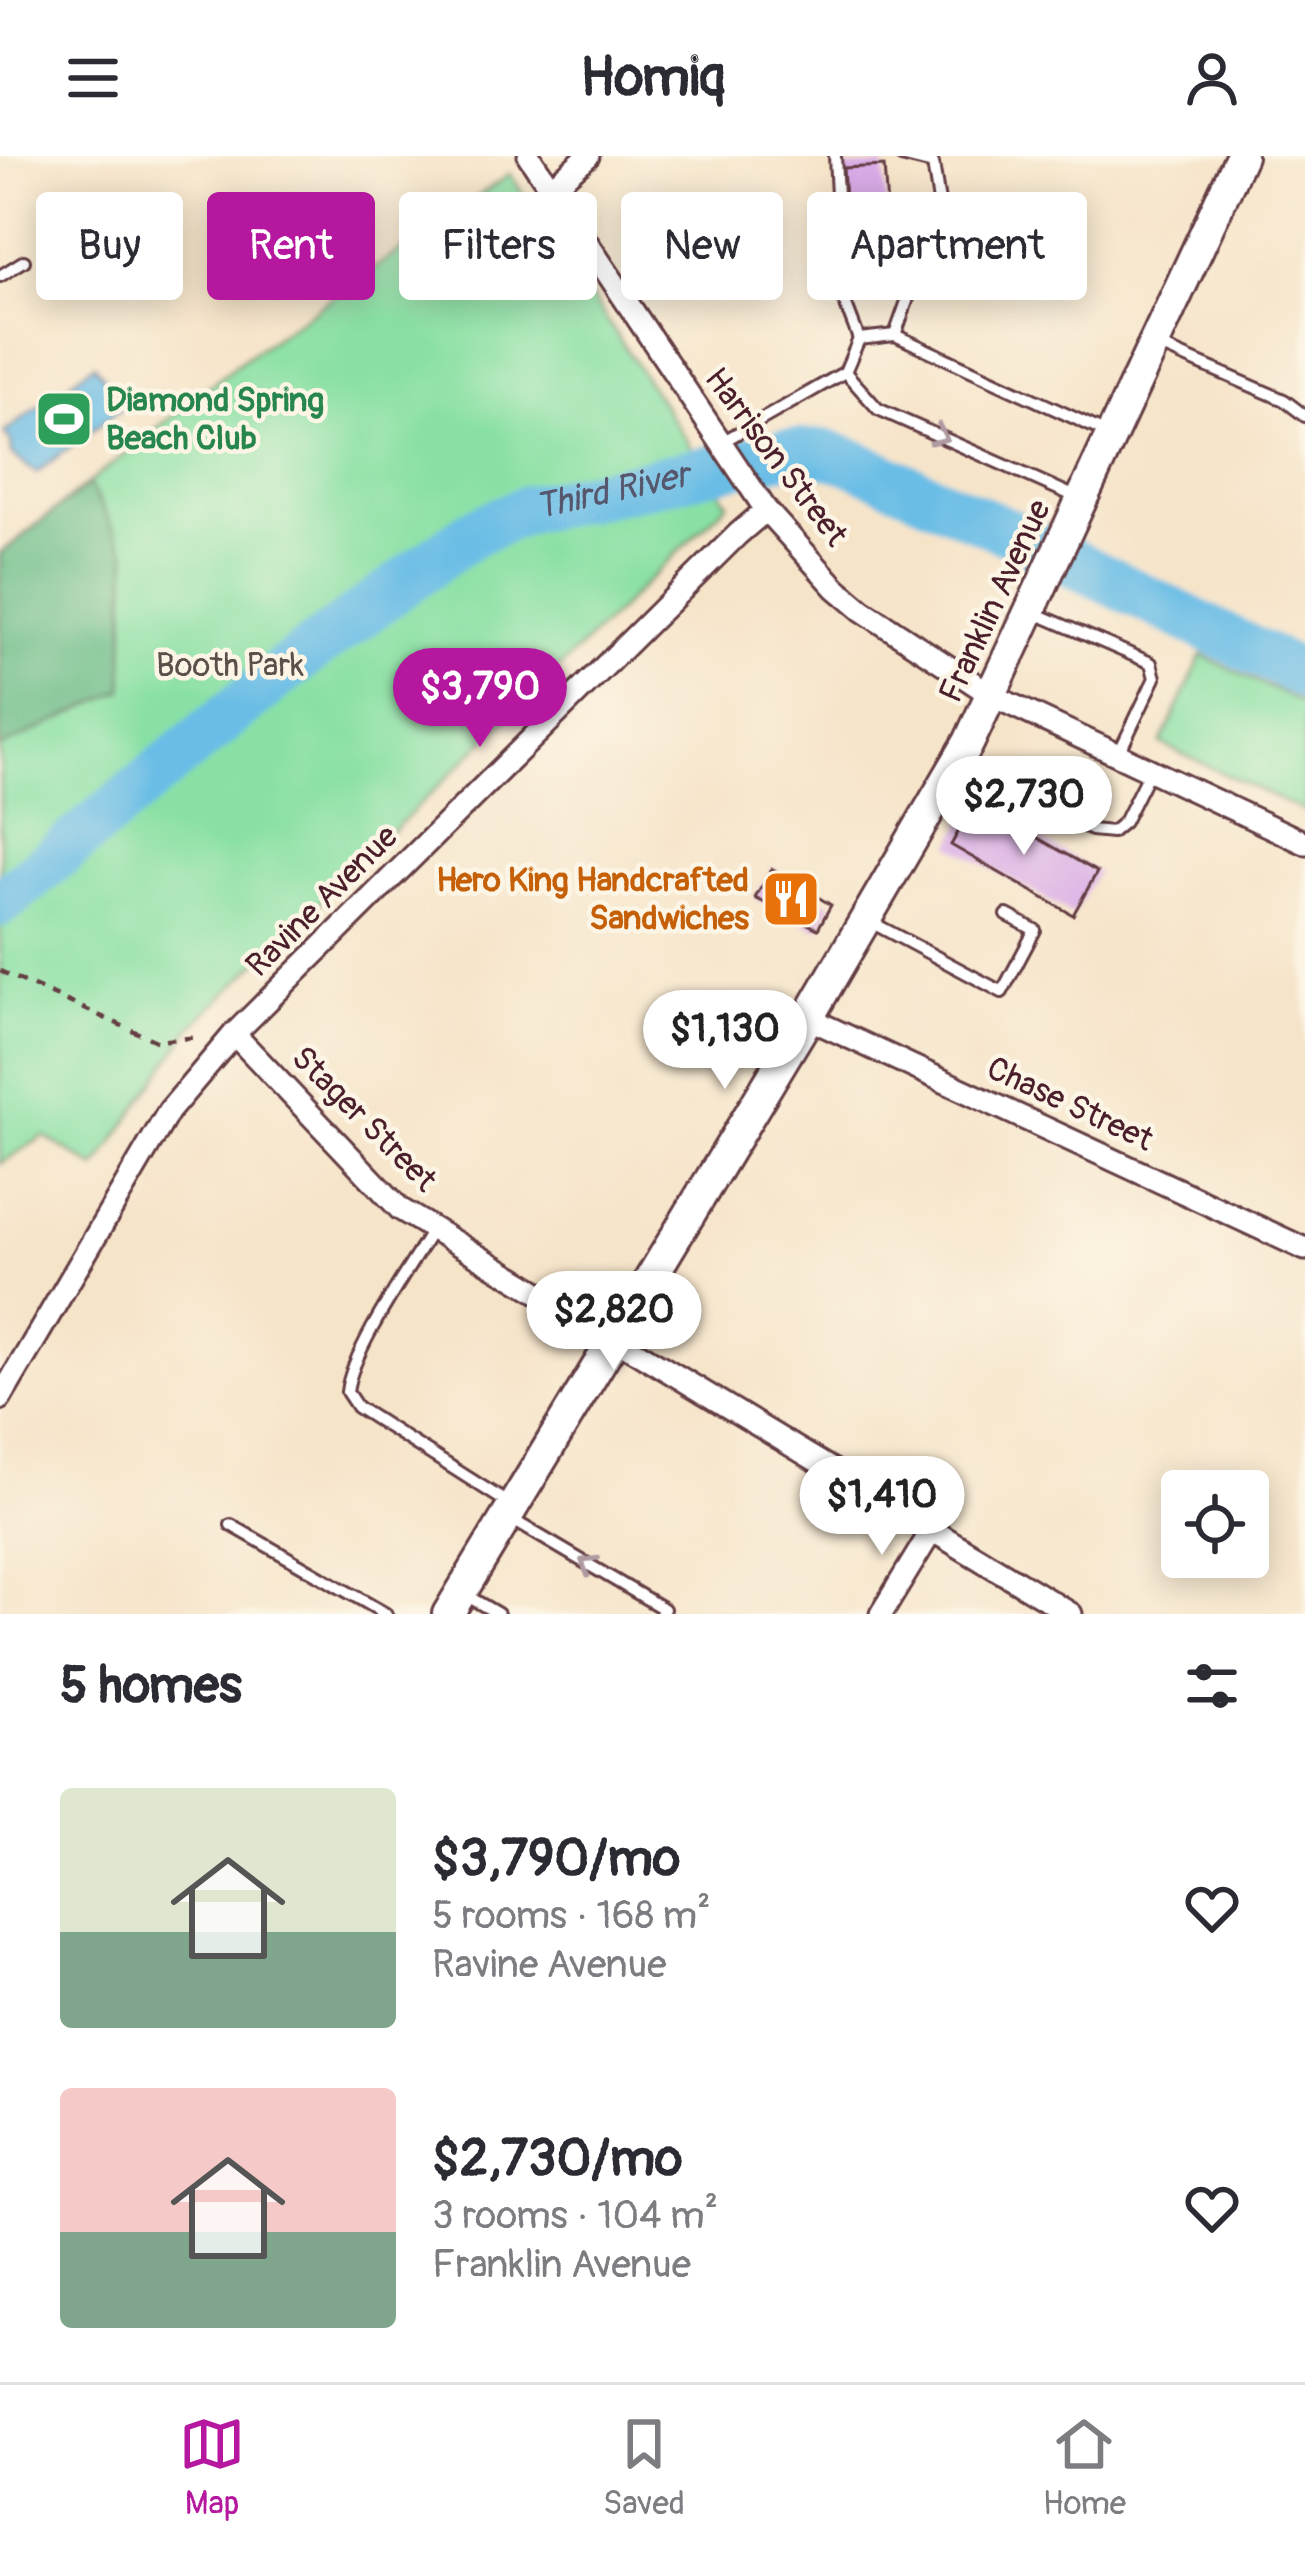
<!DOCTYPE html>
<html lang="en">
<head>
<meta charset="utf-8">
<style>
  body { margin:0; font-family:Pangolin,sans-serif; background:#f2f2f3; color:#2b2b33; height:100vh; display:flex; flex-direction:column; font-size:45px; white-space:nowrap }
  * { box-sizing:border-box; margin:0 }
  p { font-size:39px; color:#7c7c81 }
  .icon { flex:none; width:66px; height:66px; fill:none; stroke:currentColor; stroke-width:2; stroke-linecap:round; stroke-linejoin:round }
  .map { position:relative; height:1458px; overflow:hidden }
  .drawer { display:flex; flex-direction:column; background:#fff; flex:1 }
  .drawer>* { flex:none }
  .top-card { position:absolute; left:36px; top:36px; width:1233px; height:108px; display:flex; gap:24px }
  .fabs { position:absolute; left:1161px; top:1314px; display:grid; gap:24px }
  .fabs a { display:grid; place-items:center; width:108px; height:108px; border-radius:12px; background:#fff; box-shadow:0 6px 30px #0003; font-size:60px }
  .price { position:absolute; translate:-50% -102px; padding:0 27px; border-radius:42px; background:#fff; color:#222; font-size:39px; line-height:78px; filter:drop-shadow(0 3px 6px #0008) }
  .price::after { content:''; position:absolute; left:50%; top:72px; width:36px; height:27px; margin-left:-18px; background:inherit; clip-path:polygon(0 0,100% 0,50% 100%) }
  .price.selected { background:#b5179e; color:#fff }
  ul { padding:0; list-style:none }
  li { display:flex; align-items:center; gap:36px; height:300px; padding:0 60px }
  li span { display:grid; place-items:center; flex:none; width:336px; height:240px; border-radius:12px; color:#555 }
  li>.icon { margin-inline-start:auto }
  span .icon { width:144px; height:144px; fill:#fffc; stroke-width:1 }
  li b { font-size:51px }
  h2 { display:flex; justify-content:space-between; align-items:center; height:144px; padding:0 60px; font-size:51px }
  .pill { padding:0 42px; border-radius:12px; background:#fff; box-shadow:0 6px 30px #0003; font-size:42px; line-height:108px }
  .pill.selected { background:#b5179e; color:#fff }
  header { display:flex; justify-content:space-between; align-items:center; height:156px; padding:0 60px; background:#fff; font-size:54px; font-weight:700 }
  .tab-bar { display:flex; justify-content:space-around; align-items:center; height:168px; border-top:3px solid #e1e1e2; background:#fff; font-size:33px; color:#7c7c81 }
  .tab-bar a { display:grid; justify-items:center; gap:6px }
  .tab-bar .selected { color:#b5179e }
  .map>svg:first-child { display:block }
</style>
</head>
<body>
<header><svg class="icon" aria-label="menu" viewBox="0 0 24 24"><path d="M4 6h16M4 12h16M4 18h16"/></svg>Homiq<svg class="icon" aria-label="person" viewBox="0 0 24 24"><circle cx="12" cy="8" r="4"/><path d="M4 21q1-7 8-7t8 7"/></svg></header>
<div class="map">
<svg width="1305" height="1458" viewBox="0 0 1305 1458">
  <rect width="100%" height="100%" fill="#fcf5e5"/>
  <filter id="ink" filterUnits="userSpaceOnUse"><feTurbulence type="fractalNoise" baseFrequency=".00833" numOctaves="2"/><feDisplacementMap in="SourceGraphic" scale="24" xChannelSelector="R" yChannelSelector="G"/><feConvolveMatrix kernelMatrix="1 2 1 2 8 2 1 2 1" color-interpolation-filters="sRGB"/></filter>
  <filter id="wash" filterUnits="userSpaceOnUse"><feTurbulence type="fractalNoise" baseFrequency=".004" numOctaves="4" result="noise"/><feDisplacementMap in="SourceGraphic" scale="48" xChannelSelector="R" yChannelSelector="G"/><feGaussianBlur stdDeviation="2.7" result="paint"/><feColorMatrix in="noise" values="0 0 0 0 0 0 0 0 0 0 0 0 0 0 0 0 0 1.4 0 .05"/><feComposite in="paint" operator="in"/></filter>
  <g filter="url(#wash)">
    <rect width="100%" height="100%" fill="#f6e4c9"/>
    <g fill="#89e0a4" stroke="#6a8068" stroke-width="3">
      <polygon points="510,18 728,347 192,871 96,1012 44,980 0,1008 0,398 241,205"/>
      <polygon points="1202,499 1305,549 1305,656 1161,588"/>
    </g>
    <polygon fill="#6ebe8a" stroke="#5c6e5a" stroke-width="3" points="89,328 127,398 123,534 0,592 0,398"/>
    <polygon fill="#6bbde6" stroke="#5a6e88" stroke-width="3" points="94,208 125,249 36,317 12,298 11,286 4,277"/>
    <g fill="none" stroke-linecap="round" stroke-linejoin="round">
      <path stroke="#6bbde6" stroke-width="48" id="s1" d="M0,747L283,515L472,377L527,353L784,297H824L849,305L1007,375L1305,520"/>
    </g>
    <g id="blocks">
      <g fill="#d8aae6">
        <polygon points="884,10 891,107 870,108 872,134 851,136 843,12"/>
        <polygon points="975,646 1097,716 1073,759 951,689"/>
        <polygon points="772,713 831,749 818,773 755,742"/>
      </g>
    </g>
  </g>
  <g filter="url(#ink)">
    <use href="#blocks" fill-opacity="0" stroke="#643d43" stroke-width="3"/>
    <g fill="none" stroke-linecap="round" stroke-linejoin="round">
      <defs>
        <g id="lane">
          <polyline points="835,0 842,139 859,183"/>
          <polyline points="0,120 24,105"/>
          <polyline points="895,179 940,52 933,8 901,0"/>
          <polyline points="1157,189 1284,244 1305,260"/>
          <polyline points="845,216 878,253 1076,341"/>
          <polyline points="722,286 845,216 859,183 895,179 1109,278"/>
          <polyline points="1035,457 1151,507 1155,522 1118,599"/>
          <polyline points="953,620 1028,635 1091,674 1112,676 1124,666 1150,614"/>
          <polyline points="869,765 1002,836 1035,774 1007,759"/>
          <path d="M433,1073C410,1111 351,1195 347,1236L357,1251L511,1349"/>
          <polyline points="511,1363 664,1453 661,1458"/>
          <polyline points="231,1369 386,1458"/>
          <polyline points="464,1438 498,1458"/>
        </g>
        <g id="street">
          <polyline points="529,0 766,354 836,432 862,454 993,540 1305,687"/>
          <polyline points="551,32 588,0"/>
          <polyline points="808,862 1305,1093"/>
          <polyline points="234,878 400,1053 1071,1458"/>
          <polyline points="0,1243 169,955 234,878 738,378 766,354"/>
          <polyline points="881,1458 931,1376"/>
        </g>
        <polyline id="secondary" points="448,1458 808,862 969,586 1241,0"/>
      </defs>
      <use href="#lane" stroke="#643d43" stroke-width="16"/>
      <use href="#street" stroke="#643d43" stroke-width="27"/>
      <use href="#secondary" stroke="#643d43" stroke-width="36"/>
      <polyline stroke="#643d43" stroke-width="4.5" stroke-dasharray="9 9" stroke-linecap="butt" points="0,815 156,885 199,881"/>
      <use href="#lane" stroke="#fff" stroke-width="10"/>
      <use href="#street" stroke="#fff" stroke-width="21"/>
      <use href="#secondary" stroke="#fff" stroke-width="30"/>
    </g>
    <defs><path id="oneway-chevron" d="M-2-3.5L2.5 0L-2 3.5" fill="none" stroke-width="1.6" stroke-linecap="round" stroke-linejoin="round" transform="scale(3)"/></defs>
    <g stroke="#ae9aa0">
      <use href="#oneway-chevron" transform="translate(940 280) rotate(24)"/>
      <use href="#oneway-chevron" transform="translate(588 1408) rotate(-149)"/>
    </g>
  </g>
  <defs>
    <symbol id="stadium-square" viewBox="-11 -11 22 22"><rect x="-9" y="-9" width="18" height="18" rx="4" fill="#2e9e5b" stroke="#fcf5e5"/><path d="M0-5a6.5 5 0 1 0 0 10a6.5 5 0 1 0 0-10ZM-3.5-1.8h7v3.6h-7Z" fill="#fff"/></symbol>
    <symbol id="restaurant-square" viewBox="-11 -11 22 22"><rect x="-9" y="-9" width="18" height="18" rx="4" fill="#e8710a" stroke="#fcf5e5"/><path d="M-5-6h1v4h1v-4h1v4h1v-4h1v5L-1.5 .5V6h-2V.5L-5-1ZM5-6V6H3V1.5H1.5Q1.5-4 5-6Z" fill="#fff"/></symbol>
  </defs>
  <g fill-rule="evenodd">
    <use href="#stadium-square" x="31" y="230" width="66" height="66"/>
    <use href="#restaurant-square" x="758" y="710" width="66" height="66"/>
  </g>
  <g text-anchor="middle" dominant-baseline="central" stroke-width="9" stroke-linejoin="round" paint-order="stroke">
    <g font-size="33" font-weight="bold" fill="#27864d" stroke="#fcf5e5" text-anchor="start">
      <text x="106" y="244">Diamond Spring<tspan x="106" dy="38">Beach Club</tspan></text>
    </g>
    <g font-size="33" fill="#4a1f2b" stroke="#fcf5e5">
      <text transform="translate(776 301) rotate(53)">Harrison Street</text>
      <text transform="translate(995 445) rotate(-65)">Franklin Avenue</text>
      <text transform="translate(322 745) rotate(-45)">Ravine Avenue</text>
      <text transform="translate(1070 948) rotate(25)">Chase Street</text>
      <text transform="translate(364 963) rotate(45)">Stager Street</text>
    </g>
    <g font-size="33" fill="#5a4f49" stroke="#fcf5e5">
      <text x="230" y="509">Booth Park</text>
    </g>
    <g font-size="33" font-weight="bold" fill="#c56008" stroke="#fcf5e5" text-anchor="end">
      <text x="749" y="724">Hero King Handcrafted<tspan x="749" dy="38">Sandwiches</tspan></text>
    </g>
    <g font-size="36" font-style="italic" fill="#56566c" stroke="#fcf5e5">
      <text stroke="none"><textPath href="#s1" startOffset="747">Third River</textPath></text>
    </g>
  </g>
</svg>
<div class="fabs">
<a><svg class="icon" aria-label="locate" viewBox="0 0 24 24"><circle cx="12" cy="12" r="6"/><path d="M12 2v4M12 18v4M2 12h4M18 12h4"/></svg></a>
</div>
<b class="price selected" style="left:480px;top:594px">$3,790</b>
<b class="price" style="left:1024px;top:702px">$2,730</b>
<b class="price" style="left:725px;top:936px">$1,130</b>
<b class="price" style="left:614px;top:1217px">$2,820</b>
<b class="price" style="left:882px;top:1402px">$1,410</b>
<div class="top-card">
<a class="pill">Buy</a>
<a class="pill selected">Rent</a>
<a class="pill">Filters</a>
<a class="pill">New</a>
<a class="pill">Apartment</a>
</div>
</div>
<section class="drawer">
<h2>5 homes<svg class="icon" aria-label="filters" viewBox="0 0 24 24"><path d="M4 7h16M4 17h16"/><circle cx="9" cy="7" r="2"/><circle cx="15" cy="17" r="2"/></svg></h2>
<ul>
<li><span style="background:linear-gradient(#dfe7d0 60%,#7fa58c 0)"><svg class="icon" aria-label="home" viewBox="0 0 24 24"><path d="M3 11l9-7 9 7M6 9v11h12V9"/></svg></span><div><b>$3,790/mo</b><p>5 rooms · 168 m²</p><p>Ravine Avenue</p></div><svg class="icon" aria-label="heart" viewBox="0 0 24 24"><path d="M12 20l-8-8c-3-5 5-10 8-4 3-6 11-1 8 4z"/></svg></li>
<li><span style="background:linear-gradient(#f6c9c9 60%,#7fa58c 0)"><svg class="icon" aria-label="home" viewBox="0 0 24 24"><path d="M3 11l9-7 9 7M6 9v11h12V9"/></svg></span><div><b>$2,730/mo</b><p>3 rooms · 104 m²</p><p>Franklin Avenue</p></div><svg class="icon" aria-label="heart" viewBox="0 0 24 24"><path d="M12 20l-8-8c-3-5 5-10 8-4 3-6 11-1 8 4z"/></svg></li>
</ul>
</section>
<nav class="tab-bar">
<a class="selected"><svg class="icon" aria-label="map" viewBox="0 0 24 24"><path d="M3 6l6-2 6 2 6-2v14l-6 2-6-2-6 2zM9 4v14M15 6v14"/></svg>Map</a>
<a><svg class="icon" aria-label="saved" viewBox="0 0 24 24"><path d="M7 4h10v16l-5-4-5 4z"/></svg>Saved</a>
<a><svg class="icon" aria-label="home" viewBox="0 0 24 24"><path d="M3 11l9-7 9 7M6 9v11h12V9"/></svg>Home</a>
</nav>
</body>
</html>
